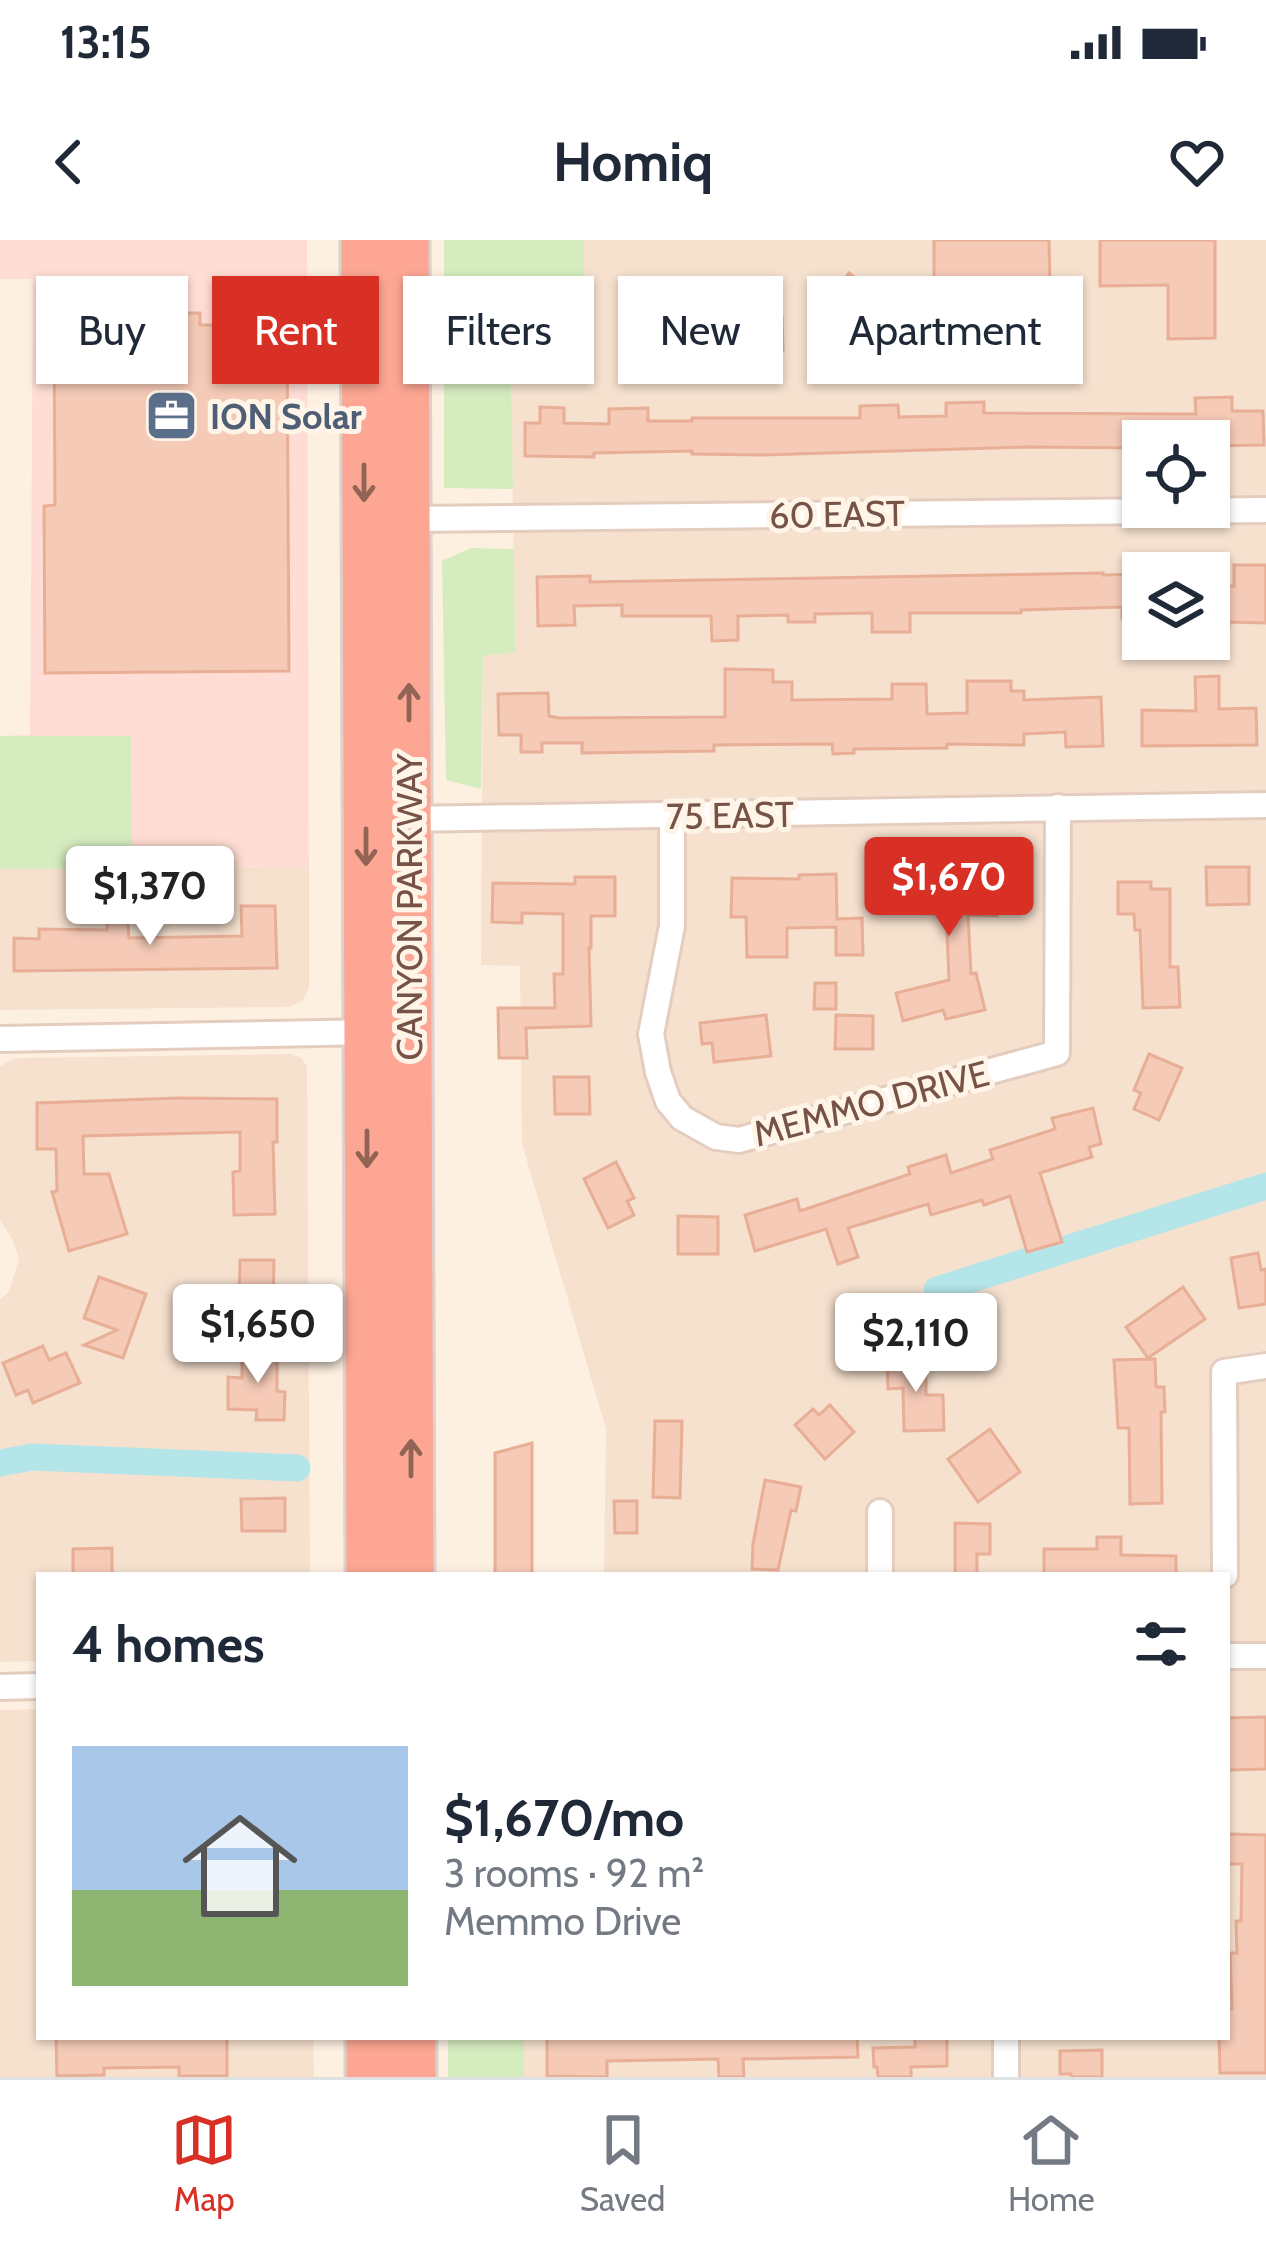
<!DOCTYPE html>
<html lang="en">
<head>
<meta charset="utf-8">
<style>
  body { margin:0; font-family:Cabin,sans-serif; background:#f2f2f3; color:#1f2937; height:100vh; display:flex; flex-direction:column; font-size:45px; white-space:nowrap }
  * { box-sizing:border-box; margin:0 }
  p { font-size:39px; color:#747a83 }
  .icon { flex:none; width:66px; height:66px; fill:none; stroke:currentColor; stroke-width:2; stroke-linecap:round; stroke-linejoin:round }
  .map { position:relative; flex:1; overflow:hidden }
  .details { position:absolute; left:36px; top:1332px; width:1194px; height:468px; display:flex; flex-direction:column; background:#fff; border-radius:0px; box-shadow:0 3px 9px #0004 }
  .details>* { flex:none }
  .banner { position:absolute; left:36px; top:36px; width:1194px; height:108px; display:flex; gap:24px }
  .tools { position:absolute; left:1122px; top:180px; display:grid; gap:24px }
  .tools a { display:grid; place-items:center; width:108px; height:108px; border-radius:0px; background:#fff; box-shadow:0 3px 9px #0004; font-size:60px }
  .price { position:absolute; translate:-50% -102px; padding:0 27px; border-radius:12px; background:#fff; color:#222; font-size:39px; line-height:78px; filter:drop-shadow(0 3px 6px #0008) }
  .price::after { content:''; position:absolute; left:50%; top:72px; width:36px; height:27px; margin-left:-18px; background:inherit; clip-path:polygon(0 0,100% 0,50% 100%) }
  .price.on { background:#d93025; color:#fff }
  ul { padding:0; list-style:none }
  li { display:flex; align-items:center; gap:36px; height:300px; padding:0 36px }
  li span { display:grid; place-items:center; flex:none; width:336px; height:240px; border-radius:0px; color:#555 }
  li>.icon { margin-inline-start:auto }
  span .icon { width:144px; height:144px; fill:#fffc; stroke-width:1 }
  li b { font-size:51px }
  h2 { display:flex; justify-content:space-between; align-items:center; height:144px; padding:0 36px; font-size:51px }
  .pill { padding:0 42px; border-radius:0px; background:#fff; box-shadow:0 3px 9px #0004; font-size:42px; line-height:108px }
  .pill.on { background:#d93025; color:#fff }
  .status { display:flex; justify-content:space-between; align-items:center; height:84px; padding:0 60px; background:#fff; direction:ltr }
  .status svg { height:33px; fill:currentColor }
  header { display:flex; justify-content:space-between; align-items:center; height:156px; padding:0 36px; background:#fff; font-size:54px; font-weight:700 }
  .dock { display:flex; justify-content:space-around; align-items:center; height:168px; border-top:3px solid #e0e1e3; background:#fff; font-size:33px; color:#747a83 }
  .dock a { display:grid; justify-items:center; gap:6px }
  .dock .on { color:#d93025 }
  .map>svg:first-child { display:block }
</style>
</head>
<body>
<div class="status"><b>13:15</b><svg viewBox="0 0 49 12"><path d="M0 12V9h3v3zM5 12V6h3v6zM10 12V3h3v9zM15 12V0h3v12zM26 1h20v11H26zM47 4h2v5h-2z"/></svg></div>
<header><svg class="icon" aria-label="back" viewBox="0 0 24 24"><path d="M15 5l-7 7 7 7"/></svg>Homiq<svg class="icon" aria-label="heart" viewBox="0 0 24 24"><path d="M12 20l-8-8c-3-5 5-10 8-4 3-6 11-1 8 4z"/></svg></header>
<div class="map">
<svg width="1266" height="1837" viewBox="0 0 1266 1837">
  <rect width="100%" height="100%" fill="#fef0e1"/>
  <g fill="#f6e1cf" fill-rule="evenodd">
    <path d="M584,0H1266V1837H524V1797H1227V1335H604L606,1189L522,904L520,726L481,725L483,415L515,412L511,120L584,116ZM1143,201H1209V267H1143ZM1143,333H1209V399H1143Z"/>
    <polygon points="309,626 309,748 303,760 290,767 0,770 0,629"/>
    <polygon points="291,814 302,818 307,827 310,1335 39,1335 39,1421 0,1422 0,1060 9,1051 19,1019 13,1001 0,980 0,826 16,818"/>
    <polygon points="39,1469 39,1797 313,1797 314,1837 0,1837 0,1470"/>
  </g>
  <polygon fill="#ffddd4" points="0,0 307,0 309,626 0,628 0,496 30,495 33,39 0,39"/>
  <g fill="#d5ecbf">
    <polygon points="444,0 584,0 584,116 511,121 513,249 444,248"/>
    <polygon points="471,308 514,309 515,412 483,416 481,549 446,540 442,321"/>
    <polygon points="0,496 131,496 132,628 0,629"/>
    <rect x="448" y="1797" width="76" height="40"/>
  </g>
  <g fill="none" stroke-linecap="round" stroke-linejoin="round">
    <g stroke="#b4e5e8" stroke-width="27">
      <polyline points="937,1050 1266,946"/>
      <polyline points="0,1223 32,1217 297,1228"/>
    </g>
  </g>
  <g fill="#f5cab7" stroke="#e8ae96" stroke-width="3">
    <polygon points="934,0 1049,0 1050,45 981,46 981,99 934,99"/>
    <polygon points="1100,0 1215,0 1215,98 1168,99 1168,45 1100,46"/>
    <polygon points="849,33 891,65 865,100 822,67"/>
    <polygon points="142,73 200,73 200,85 287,85 289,431 45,433 44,266 55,265 54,87 142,86"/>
    <polygon points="782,76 783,111 711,113 710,78"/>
    <polygon points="1232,157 1232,171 1263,171 1264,205 1209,206 1209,201 1143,201 1143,208 1028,207 762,215 692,214 692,211 594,213 594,217 525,216 525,183 540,183 540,167 564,168 564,183 609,184 609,169 648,168 648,181 692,181 692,178 860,178 860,166 898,165 899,177 946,176 946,163 984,162 984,173 1196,174 1195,158"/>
    <polygon points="1234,325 1266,325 1266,383 1229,382 1229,388 1209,388 1209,345 1234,346"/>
    <polygon points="1103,333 1103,335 1143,334 1143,379 1122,379 1122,367 1021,370 1021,373 910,373 910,392 872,392 872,373 815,374 815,382 788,382 788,375 738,376 738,400 712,401 711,376 622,376 622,365 574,366 575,385 538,386 537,337 590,336 590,342"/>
    <polygon points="725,429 773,430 773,442 792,442 792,460 892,459 892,444 926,444 927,474 967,473 967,441 1011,441 1011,451 1024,451 1024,460 1101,457 1103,506 1066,507 1065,492 1024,494 1024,505 947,504 947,508 854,509 854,513 833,514 832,504 714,505 714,511 582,513 582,503 542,503 542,512 521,512 521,495 499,495 498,454 548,453 549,476 559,478 725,477"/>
    <polygon points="1219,436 1219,469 1256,468 1257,505 1142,506 1142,470 1196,471 1195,437"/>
    <polygon points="1206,627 1249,627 1249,664 1207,665"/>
    <polygon points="961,633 998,634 997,676 968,675 971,734 976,733 985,770 946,779 943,770 903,781 896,753 949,740 946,670 896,671 895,637 961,637"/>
    <polygon points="836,634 837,679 862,678 863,715 836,715 836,687 787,688 787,717 747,717 746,677 731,677 732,638 799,639 799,635"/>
    <polygon points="575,637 615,637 615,676 591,676 591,708 589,708 591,786 526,788 527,818 499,818 498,768 555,768 554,734 563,734 563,674 522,673 522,683 492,682 493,643 575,644"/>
    <polygon points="1118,642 1151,642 1151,649 1170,649 1170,727 1178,727 1180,767 1143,768 1140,690 1135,690 1134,674 1118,674"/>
    <polygon points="241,666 275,666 277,728 14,731 14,698 39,699 39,689 107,690 107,670 127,670 129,698 242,696"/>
    <polygon points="815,743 836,743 836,769 814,769"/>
    <polygon points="766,775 771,816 714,822 712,803 702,804 700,783"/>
    <polygon points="836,775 873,776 873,809 835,809"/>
    <polygon points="1149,814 1182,828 1159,880 1134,869 1141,853 1134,850"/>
    <polygon points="554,837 589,837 590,874 555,874"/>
    <polygon points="178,858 277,859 277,902 273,902 275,974 234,975 233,932 240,931 240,892 83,896 84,934 109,934 127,994 69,1011 52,952 57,951 56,909 37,909 37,863"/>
    <polygon points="1093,868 1101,904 1089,907 1092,917 1040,933 1062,1002 1027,1012 1010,956 984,965 982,960 931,975 928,964 848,988 858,1017 838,1024 826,989 755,1011 745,975 797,959 800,971 910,934 908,927 946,915 951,933 993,919 990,910 1055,889 1052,878"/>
    <polygon points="616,922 634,958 627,961 634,975 608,988 584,939"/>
    <polygon points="678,976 718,977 718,1014 678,1014"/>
    <polygon points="1258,1013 1261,1030 1266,1029 1266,1064 1239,1068 1231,1018"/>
    <polygon points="240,1020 274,1020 273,1065 239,1065"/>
    <polygon points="99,1037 146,1054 123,1118 84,1105 117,1090 84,1078"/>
    <polygon points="1183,1047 1205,1079 1148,1118 1126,1087"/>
    <polygon points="43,1106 49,1120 66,1113 80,1143 33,1163 28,1150 16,1155 3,1123"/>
    <polygon points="242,1109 277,1109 277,1151 285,1152 284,1180 256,1180 257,1170 228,1169 228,1137 242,1138"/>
    <polygon points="887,1119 926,1119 926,1155 943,1155 944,1190 904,1191 903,1148 888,1149"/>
    <polygon points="1155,1119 1156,1147 1164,1147 1165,1172 1161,1172 1162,1263 1130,1264 1129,1188 1118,1188 1114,1120"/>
    <polygon points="830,1165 854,1192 825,1219 795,1185 813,1169 819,1175"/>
    <polygon points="655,1181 682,1181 680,1258 653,1257"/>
    <polygon points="990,1189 1020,1232 978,1262 948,1219"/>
    <polygon points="532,1203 532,1335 495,1335 495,1213"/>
    <polygon points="765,1240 801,1247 796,1271 791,1270 778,1330 752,1329 753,1304"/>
    <polygon points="285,1258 285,1291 242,1291 241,1259"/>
    <polygon points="614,1261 637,1261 637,1293 615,1293"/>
    <polygon points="955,1283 990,1284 990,1314 977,1314 977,1335 955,1335"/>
    <polygon points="1097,1297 1121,1297 1121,1315 1176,1316 1176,1335 1044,1335 1044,1309 1097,1309"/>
    <polygon points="112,1308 112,1335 73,1335 73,1309"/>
    <polygon points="1266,1477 1266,1529 1227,1530 1227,1478"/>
    <polygon points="1228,1594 1266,1595 1266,1833 1220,1833 1219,1797 1227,1797 1227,1769 1232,1769 1230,1713 1237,1713 1236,1681 1241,1681 1242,1624 1228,1624"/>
    <polygon points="56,1797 227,1797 227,1836 179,1836 179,1827 104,1828 104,1835 57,1836"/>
    <polygon points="547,1797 857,1797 858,1817 743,1819 744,1837 719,1837 718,1819 607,1821 607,1837 547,1836"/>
    <polygon points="915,1797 947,1797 947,1826 911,1827 911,1837 878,1837 877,1827 874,1827 873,1808 915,1807"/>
    <polygon points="1102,1810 1102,1837 1072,1837 1071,1834 1060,1834 1060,1811"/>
  </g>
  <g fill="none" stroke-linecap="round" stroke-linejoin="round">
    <defs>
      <g id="street">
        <polyline points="408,279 1266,270"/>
        <polyline points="672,576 672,686 651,794 658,832 668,861 682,878 716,897 739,900 1057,813 1058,567"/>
        <polyline points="409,579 1266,565"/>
        <polyline points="0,799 376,792"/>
        <polyline points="880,1272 880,1335"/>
        <polyline points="1225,1335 1224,1132 1266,1126"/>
        <polyline points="1227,1416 1266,1416"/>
        <polyline points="0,1447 39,1446"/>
        <polyline points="1006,1797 1006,1837"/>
      </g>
      <g id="highway">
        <polyline points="364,0 369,1335"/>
        <polyline points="406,0 411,1335"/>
        <polyline points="369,1797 369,1837"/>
        <polyline points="413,1797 413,1837"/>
      </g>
    </defs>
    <use href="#street" stroke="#e4cdbf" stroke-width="30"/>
    <use href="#highway" stroke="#dbd2cf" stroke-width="51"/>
    <use href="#street" stroke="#fff" stroke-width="24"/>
    <use href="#highway" stroke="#fca693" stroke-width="45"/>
  </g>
  <defs><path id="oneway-shaft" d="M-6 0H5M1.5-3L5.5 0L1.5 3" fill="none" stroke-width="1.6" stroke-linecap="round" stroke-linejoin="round" transform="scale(3)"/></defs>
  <g stroke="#916455">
    <use href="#oneway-shaft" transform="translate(364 243) rotate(90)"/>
    <use href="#oneway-shaft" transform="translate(409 462) rotate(-90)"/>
    <use href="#oneway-shaft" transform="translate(366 607) rotate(90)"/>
    <use href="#oneway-shaft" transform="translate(367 909) rotate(90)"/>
    <use href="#oneway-shaft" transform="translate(411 1218) rotate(-90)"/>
  </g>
  <defs>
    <symbol id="office-square" viewBox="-11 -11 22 22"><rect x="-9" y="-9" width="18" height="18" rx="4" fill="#5c6f8a" stroke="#fff4e8"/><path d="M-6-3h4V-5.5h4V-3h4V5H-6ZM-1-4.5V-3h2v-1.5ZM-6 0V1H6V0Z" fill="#fff"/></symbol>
  </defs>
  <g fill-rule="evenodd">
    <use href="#office-square" x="142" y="146" width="59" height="59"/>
  </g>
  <g text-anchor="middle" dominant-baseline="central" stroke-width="10" stroke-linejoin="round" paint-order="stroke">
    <g font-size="36" font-weight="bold" fill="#4e5e75" stroke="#fff4e8" text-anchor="start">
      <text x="210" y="176">ION Solar</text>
    </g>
    <g font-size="36" fill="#765346" stroke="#fff4e8">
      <text transform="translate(837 274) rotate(-1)">60 EAST</text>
      <text transform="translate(730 575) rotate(-1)">75 EAST</text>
      <text transform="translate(409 667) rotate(-90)">CANYON PARKWAY</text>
      <text transform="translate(871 863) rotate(-15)">MEMMO DRIVE</text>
    </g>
  </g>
</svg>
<div class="tools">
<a><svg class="icon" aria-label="locate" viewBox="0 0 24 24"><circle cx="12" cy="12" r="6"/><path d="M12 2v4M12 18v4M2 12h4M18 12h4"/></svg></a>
<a><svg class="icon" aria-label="layers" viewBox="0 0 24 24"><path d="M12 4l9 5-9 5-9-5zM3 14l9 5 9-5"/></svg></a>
</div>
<b class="price on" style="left:949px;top:699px">$1,670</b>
<b class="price" style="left:150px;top:708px">$1,370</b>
<b class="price" style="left:258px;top:1146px">$1,650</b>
<b class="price" style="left:916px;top:1155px">$2,110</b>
<div class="banner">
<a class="pill">Buy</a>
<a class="pill on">Rent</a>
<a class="pill">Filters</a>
<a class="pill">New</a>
<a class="pill">Apartment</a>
</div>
<section class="details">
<h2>4 homes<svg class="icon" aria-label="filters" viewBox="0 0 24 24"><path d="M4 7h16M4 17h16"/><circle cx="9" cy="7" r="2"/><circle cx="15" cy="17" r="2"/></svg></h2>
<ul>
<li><span style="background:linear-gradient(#a9c7e8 60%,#8fb573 0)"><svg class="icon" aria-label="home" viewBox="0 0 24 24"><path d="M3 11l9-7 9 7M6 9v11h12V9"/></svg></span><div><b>$1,670/mo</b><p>3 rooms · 92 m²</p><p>Memmo Drive</p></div></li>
</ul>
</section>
</div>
<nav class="dock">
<a class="on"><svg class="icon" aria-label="map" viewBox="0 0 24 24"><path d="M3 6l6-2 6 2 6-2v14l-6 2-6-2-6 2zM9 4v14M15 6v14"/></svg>Map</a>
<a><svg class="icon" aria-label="saved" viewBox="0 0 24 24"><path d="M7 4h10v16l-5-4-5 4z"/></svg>Saved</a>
<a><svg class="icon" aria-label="home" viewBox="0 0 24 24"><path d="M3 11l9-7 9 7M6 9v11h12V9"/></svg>Home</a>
</nav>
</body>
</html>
